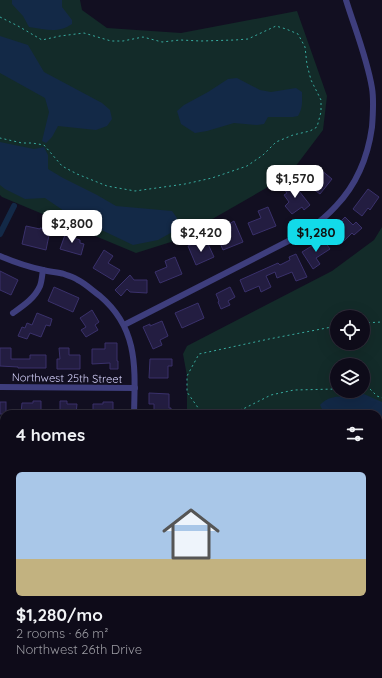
<!DOCTYPE html>
<html lang="en">
<head>
<meta charset="utf-8">
<style>
  body { margin:0; font-family:Quicksand,sans-serif; background:#1c1926; color:#f1f3f6; height:100vh; display:flex; flex-direction:column; font-size:15px; white-space:nowrap }
  * { box-sizing:border-box; margin:0 }
  p { font-size:13px; color:#9b9ba2 }
  .icon { flex:none; width:22px; height:22px; fill:none; stroke:currentColor; stroke-width:2; stroke-linecap:round; stroke-linejoin:round }
  .map { position:relative; flex:1; overflow:hidden }
  .panel { position:absolute; left:0px; top:410px; width:382px; height:268px; display:flex; flex-direction:column; background:#0e0b19; border-radius:12px 12px 0 0; box-shadow:0 4px 16px #0002,0 0 0 1px #2e2b38 }
  .panel>* { flex:none }
  .tools { position:absolute; left:330px; top:310px; display:grid; gap:8px }
  .tools a { display:grid; place-items:center; width:40px; height:40px; border-radius:50%; background:#0e0b19; box-shadow:0 4px 16px #0002,0 0 0 1px #2e2b38; font-size:20px }
  .price { position:absolute; translate:-50% -34px; padding:0 9px; border-radius:8px; background:#fff; color:#222; font-size:13px; line-height:26px; filter:drop-shadow(0 1px 2px #0008) }
  .price::after { content:''; position:absolute; left:50%; top:24px; width:12px; height:9px; margin-left:-6px; background:inherit; clip-path:polygon(0 0,100% 0,50% 100%) }
  .price.current { background:#12dae9; color:#111 }
  ul { padding:0; list-style:none }
  li { display:grid; align-content:center; gap:8px; height:212px; padding:0 16px }
  li span { display:grid; place-items:center; height:124px; border-radius:6px; color:#555 }
  li>.icon { margin-inline-start:auto }
  span .icon { width:72px; height:72px; fill:#fffc; stroke-width:1 }
  li b { font-size:17px }
  h2 { display:flex; justify-content:space-between; align-items:center; height:48px; padding:0 16px; font-size:17px }
  .map>svg:first-child { display:block }
</style>
</head>
<body>
<div class="map">
<svg width="382" height="678" viewBox="0 0 382 678">
  <rect width="100%" height="100%" fill="#120f21"/>
  <g fill="#132b29" fill-rule="evenodd">
    <polygon points="0,0 80,0 82,10 107,28 181,33 297,11 327,96 323,130 289,175 174,241 136,253 2,197 0,195"/>
    <path d="M382,227V422H378V414H191L187,409V376L183,354L187,346L332,271L374,240ZM337,317H363V343H337ZM337,365H363V391H337Z"/>
  </g>
  <g fill="#132947">
    <path d="M12,0H62V7L72,20V24C57,34 46,29 29,27L23,16L12,4Z"/>
    <polygon points="0,36 28,45 44,72 102,103 110,110 112,119 107,126 96,130 58,126 52,137 46,143 42,141 49,112 45,98 0,73"/>
    <path d="M237,78L260,90L271,92L296,88L302,92C302,101 303,108 298,116L293,117H268L264,124L257,125L234,123L207,131L195,133L181,124L177,111L184,105L208,92L228,79Z"/>
    <polygon points="0,142 34,149 44,147 48,155 48,169 63,178 97,195 116,206 172,211 177,218 176,230 158,240 133,245 70,215 45,198 25,199 5,189 0,185"/>
    <path d="M357,391L382,402V416L378,417V414H329L323,411L320,405C330,395 336,398 348,395C351,394 354,392 357,391Z"/>
  </g>
  <g fill="none" stroke-linecap="round" stroke-linejoin="round">
    <polyline stroke="#132947" stroke-width="6" points="0,234 14,206"/>
  </g>
  <g fill="#231d41" stroke="#3a316b">
    <polygon points="315,165 332,179 320,194 309,186 316,176 310,172"/>
    <polygon points="292,182 310,205 304,210 302,207 292,214 285,206 289,202 284,195 287,193 284,189"/>
    <polygon points="368,189 379,197 370,210 368,208 362,216 353,209"/>
    <polygon points="268,207 276,226 253,235 248,223 261,218 258,211"/>
    <polygon points="345,217 353,225 356,222 362,228 354,235 352,233 341,244 329,233"/>
    <polygon points="234,221 243,242 223,250 217,236 231,231 229,224"/>
    <polygon points="26,226 40,229 40,228 46,229 44,234 49,235 46,250 22,244"/>
    <polygon points="66,232 75,234 74,238 80,240 80,243 84,244 81,255 60,249"/>
    <polygon points="323,239 330,249 316,258 320,264 313,269 302,252"/>
    <polygon points="197,242 199,248 208,244 214,257 196,265 188,246"/>
    <polygon points="104,250 113,256 108,263 120,270 113,280 93,268"/>
    <polygon points="296,254 307,277 296,281 292,272 277,278 275,272 266,276 271,287 261,292 259,286 245,292 240,280 278,263 280,265 290,260 289,257"/>
    <polygon points="175,257 182,274 160,283 155,272 167,267 165,261"/>
    <polygon points="0,271 18,280 11,295 0,290"/>
    <polygon points="130,275 134,280 147,280 147,293 130,292 127,289 121,296 115,290"/>
    <polygon points="54,287 79,298 73,312 48,301"/>
    <polygon points="230,287 235,297 228,301 230,305 221,309 218,302 219,301 216,294"/>
    <polygon points="198,303 204,318 182,328 175,313"/>
    <polygon points="92,310 99,322 95,325 98,330 86,337 81,330 86,327 80,318"/>
    <polygon points="37,313 52,319 50,326 46,325 41,337 30,333 27,339 18,336 22,327 25,328 27,323 32,325"/>
    <polygon points="162,321 168,336 160,340 162,345 153,349 143,327 150,324 150,326"/>
    <polygon points="105,343 117,343 117,361 118,361 118,369 110,369 110,363 92,364 92,349 105,349"/>
    <polygon points="0,348 11,348 11,359 30,359 30,355 46,355 46,368 18,368 18,367 0,366"/>
    <polygon points="59,348 69,348 69,355 80,355 80,369 57,369 57,359 60,359"/>
    <polygon points="150,359 172,359 172,366 168,366 168,378 149,378"/>
    <polygon points="149,393 169,394 169,408 171,408 171,414 154,414 154,404 149,404"/>
    <polygon points="33,401 41,401 41,414 21,413 22,403 33,403"/>
    <polygon points="60,401 67,401 67,404 77,404 76,414 60,414"/>
    <rect x="0" y="402" width="6" height="12"/>
    <polygon points="103,402 113,402 113,414 93,413 93,404 103,404"/>
  </g>
  <g fill="none" stroke-linecap="round" stroke-linejoin="round">
    <g stroke="#38aba0" stroke-width="1" stroke-dasharray="2 3" stroke-linecap="butt">
      <polyline points="0,17 18,26 42,40 60,36 84,33 111,41 123,41 143,37 162,42 180,40 201,41 235,40 248,39 276,26 286,29 298,34 305,47 307,65 311,80 321,100 321,112 317,127 310,131 293,135 276,142 263,155 247,166 212,178 185,184 135,191 107,186 77,174 62,166 44,145 32,143 22,143 0,138"/>
      <polyline points="363,323 382,322"/>
      <polyline points="363,382 377,396 382,398"/>
      <polyline points="220,414 201,412 187,392 187,376 199,354 269,339 337,326"/>
      <polyline points="220,414 243,409 271,395 294,390 337,389"/>
    </g>
    <g stroke="#3e3e7d" stroke-width="3">
      <polyline points="378,635 381,635 381,637 382,649"/>
      <polyline points="25,674 25,675 80,675"/>
      <polyline points="300,674 300,678"/>
      <polyline points="0,675 12,676 12,674"/>
      <polyline points="87,676 237,678"/>
    </g>
    <g stroke="#3e3e7d" stroke-width="6">
      <path d="M0,256C14,262 29,267 43,270C50,272 58,272 64,274C69,276 74,277 78,280C86,284 93,291 100,296C139,329 135,369 134,414"/>
      <path d="M13,313C23,306 35,298 40,286C42,281 42,275 43,270"/>
      <path d="M124,325L306,232C317,224 327,216 336,206C357,184 368,156 372,127C373,114 374,100 372,88C367,58 355,29 346,0"/>
      <polyline points="0,387 135,388"/>
      <polyline points="0,470 4,470"/>
      <polyline points="378,476 382,476"/>
      <polyline points="0,554 4,554"/>
      <polyline points="378,559 382,559"/>
      <polyline points="0,623 4,623"/>
    </g>
    <g stroke="#7273f4" stroke-width="8">
      <polyline points="0,646 4,646"/>
      <polyline points="378,650 382,650"/>
      <polyline points="0,656 4,656"/>
      <polyline points="378,662 382,662"/>
    </g>
  </g>
  <g text-anchor="middle" dominant-baseline="central" stroke-width="3.5" stroke-linejoin="round" paint-order="stroke">
    <g font-size="11" fill="#d6d3fc" stroke="#120f21">
      <text transform="translate(67 378) rotate(1)">Northwest 25th Street</text>
    </g>
  </g>
</svg>
<div class="tools">
<a><svg class="icon" aria-label="locate" viewBox="0 0 24 24"><circle cx="12" cy="12" r="6"/><path d="M12 2v4M12 18v4M2 12h4M18 12h4"/></svg></a>
<a><svg class="icon" aria-label="layers" viewBox="0 0 24 24"><path d="M12 4l9 5-9 5-9-5zM3 14l9 5 9-5"/></svg></a>
</div>
<b class="price" style="left:295px;top:199px">$1,570</b>
<b class="price" style="left:72px;top:244px">$2,800</b>
<b class="price" style="left:201px;top:253px">$2,420</b>
<b class="price current" style="left:316px;top:253px">$1,280</b>
<section class="panel">
<h2>4 homes<svg class="icon" aria-label="filters" viewBox="0 0 24 24"><path d="M4 7h16M4 17h16"/><circle cx="9" cy="7" r="2"/><circle cx="15" cy="17" r="2"/></svg></h2>
<ul>
<li><span style="background:linear-gradient(#a9c7e8 70%,#c2b280 0)"><svg class="icon" aria-label="home" viewBox="0 0 24 24"><path d="M3 11l9-7 9 7M6 9v11h12V9"/></svg></span><div><b>$1,280/mo</b><p>2 rooms · 66 m²</p><p>Northwest 26th Drive</p></div></li>
</ul>
</section>
</div>
</body>
</html>
